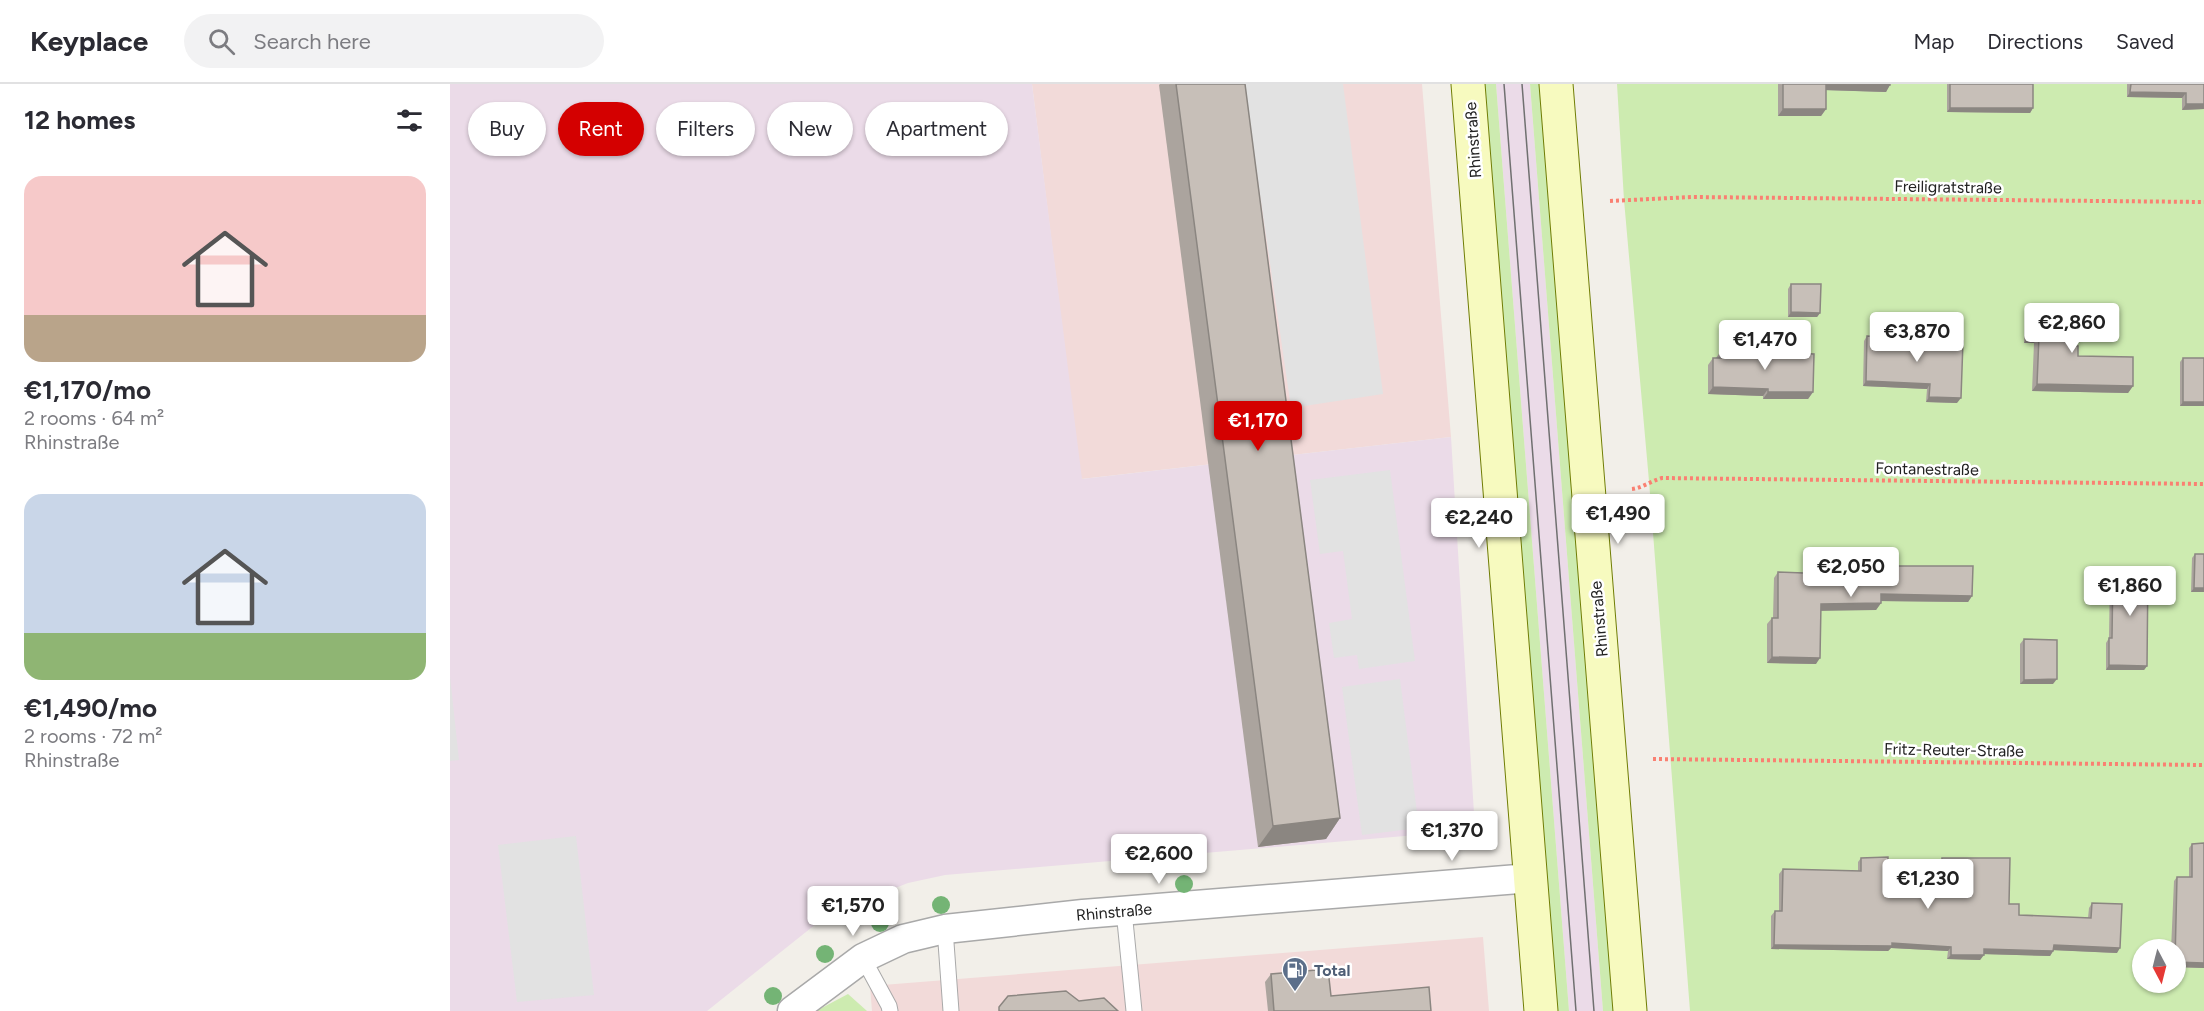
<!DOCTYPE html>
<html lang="en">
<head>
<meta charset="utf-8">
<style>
  body { margin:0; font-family:Figtree,sans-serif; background:#f2f2f3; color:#2b2b33; height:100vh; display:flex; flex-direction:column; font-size:22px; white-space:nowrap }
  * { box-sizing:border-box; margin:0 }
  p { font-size:20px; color:#7c7c81 }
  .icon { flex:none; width:33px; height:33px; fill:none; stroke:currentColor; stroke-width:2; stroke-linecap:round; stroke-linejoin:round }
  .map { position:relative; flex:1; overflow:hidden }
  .details { display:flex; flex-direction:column; background:#fff; width:450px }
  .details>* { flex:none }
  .hud { position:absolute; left:18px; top:18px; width:570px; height:54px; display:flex; gap:12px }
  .needle { width:39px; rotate:173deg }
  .buttons { position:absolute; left:1682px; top:855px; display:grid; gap:12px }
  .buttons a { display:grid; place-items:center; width:54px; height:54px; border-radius:50%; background:#fff; box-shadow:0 2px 4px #0004; font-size:30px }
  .price { position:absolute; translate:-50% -51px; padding:0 14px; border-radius:6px; background:#fff; color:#222; font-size:20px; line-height:39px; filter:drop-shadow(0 2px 3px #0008) }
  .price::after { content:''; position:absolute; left:50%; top:36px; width:18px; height:14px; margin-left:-9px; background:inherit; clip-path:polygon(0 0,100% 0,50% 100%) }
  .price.current { background:#d40000; color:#fff }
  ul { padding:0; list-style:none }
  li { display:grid; align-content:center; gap:12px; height:318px; padding:0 24px }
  li span { display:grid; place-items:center; height:186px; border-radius:18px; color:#555 }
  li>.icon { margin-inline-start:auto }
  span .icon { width:108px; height:108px; fill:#fffc; stroke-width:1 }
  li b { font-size:26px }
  h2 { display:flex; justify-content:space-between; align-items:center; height:72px; padding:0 24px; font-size:26px }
  .chip { padding:0 21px; border-radius:27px; background:#fff; box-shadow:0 2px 4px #0004; font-size:21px; line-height:54px }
  .chip.current { background:#d40000; color:#fff }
  header { display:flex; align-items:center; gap:36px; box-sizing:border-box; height:84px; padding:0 30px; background:#fff; border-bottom:2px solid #e1e1e2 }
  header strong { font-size:28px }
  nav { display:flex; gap:33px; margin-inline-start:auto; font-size:21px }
  .search { width:420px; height:54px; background:#f2f2f3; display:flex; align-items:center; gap:15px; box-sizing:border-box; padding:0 21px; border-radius:33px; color:#7c7c81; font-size:22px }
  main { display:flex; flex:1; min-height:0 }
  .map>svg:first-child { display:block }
</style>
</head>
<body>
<header>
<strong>Keyplace</strong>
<div class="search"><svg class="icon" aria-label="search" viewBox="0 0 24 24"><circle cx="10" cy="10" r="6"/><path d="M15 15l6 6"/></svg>Search here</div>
<nav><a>Map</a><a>Directions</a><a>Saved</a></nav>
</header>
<main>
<section class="details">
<h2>12 homes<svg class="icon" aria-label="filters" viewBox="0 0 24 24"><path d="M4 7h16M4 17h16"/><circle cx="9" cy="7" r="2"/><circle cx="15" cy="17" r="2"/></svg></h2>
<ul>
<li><span style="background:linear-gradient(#f6c9c9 75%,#b9a48a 0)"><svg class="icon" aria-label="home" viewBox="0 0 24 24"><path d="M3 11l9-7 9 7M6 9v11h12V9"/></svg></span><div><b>€1,170/mo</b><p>2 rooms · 64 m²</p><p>Rhinstraße</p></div></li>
<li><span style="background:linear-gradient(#c9d6e8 75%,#8fb573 0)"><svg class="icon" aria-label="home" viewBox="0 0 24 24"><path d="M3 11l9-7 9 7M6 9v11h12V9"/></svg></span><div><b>€1,490/mo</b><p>2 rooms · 72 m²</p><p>Rhinstraße</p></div></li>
</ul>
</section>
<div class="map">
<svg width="1754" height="927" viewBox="0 0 1754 927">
  <rect width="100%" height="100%" fill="#f2efe9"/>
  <g fill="#f2dad9">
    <polygon points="582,0 972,0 1001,353 631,395"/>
    <polygon points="1033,853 1039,927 422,927 420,902"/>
  </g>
  <g fill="#ebdbe8">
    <polygon points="0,0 582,0 632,395 1001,353 1025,746 495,791 458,799 397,823 366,840 257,927 0,927"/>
    <polygon points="1046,0 1080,0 1153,927 1119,927"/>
  </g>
  <g fill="#cdebb0" fill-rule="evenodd">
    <polygon points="1034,0 1046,0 1119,927 1107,927"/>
    <polygon points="1080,0 1092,0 1165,927 1153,927"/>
    <path d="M1167,0H1754V927H1240L1199,397L1174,116ZM1692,866H1725V898H1692Z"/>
    <polygon points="398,910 417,927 366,927"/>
  </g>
  <g fill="#e2e2e2">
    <polygon points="794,0 893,0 933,310 841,324"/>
    <polygon points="940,386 965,577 909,585 907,571 884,574 879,539 902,535 893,467 870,470 860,396"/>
    <polygon points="0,592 9,676 0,677"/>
    <polygon points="950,595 969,744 912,751 892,603"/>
    <polygon points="126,752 144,911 67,918 48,761"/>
  </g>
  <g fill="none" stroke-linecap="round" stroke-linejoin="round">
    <defs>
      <g id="lane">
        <polyline points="674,827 684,927"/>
        <polyline points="495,845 501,927"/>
        <polyline points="413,874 439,922 440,927"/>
      </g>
      <polyline id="street" points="342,927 413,874 453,855 495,845 633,830 1081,794"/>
      <g id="secondary">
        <polyline points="1018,0 1091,927"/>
        <polyline points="1106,0 1180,927"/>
      </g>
    </defs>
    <use href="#lane" stroke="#a9a9a9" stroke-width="17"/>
    <use href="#street" stroke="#a9a9a9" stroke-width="31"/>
    <use href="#secondary" stroke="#707d05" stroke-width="35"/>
    <g stroke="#fa8072" stroke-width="4" stroke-dasharray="3 3" stroke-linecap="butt">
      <polyline points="1160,117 1242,113 1754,118"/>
      <path d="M1182,405C1192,404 1201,397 1212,394L1754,400"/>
      <polyline points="1203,675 1754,681"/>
    </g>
    <use href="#lane" stroke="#fff" stroke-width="15"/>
    <use href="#street" stroke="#fff" stroke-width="28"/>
    <use href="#secondary" stroke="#f7fabf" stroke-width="33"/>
    <g stroke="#707070" stroke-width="1.5">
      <polyline points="1054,0 1126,927"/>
      <polyline points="1072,0 1144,927"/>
    </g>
  </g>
  <g fill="#74b475">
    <circle cx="734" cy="800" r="9"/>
    <circle cx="491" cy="821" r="9"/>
    <circle cx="430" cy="839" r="9"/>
    <circle cx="375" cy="870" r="9"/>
    <circle cx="323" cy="912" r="9"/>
  </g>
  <g fill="#aba49e">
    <polygon points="710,0 795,0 890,734 876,755 808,763 709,1"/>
    <polygon points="1328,0 1440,0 1436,8 1376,6 1376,25 1371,32 1328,32"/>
    <polygon points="1497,0 1583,0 1583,24 1580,29 1497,28"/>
    <polygon points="1677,0 1754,0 1754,25 1732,26 1732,14 1677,13"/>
    <polygon points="1341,200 1370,229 1367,233 1338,233 1338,205"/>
    <polygon points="1580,222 1620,262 1628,272 1683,302 1678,309 1582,307 1584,259 1574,259 1575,229"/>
    <polygon points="1417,252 1507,319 1476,318 1477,305 1413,302 1414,257"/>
    <polygon points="1271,267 1363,308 1358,315 1313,315 1313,312 1258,310 1258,281 1263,274 1266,274"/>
    <polygon points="1733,274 1754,274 1754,322 1730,322 1730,278"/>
    <polygon points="1745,470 1754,508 1741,508 1742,474"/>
    <polygon points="1404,482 1522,512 1518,518 1431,517 1431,519 1426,526 1371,526 1366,580 1317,579 1317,540 1322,534 1323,534 1324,494 1328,488 1400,491 1400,489"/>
    <polygon points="1663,483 1697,582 1694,586 1656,586 1656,559 1659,554 1660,488"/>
    <polygon points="1574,555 1603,600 1570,600 1570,560"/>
    <polygon points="1754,759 1754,884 1725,883 1725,866 1721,866 1724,797 1727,793 1739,793 1739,764 1742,760"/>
    <polygon points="1411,774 1438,784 1489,783 1489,779 1492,774 1559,820 1569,831 1638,834 1639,824 1642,819 1667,869 1604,866 1600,872 1534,870 1530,876 1497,875 1498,867 1441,864 1438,867 1321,865 1321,832 1325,827 1329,827 1329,790 1333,785 1408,787 1408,778"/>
    <polygon points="821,890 881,912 981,927 818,927 815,898"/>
  </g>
  <g fill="#8b8681">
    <polygon points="1376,0 1393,0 1440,1 1436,8 1372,6"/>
    <polygon points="1680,8 1736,9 1732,14 1677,13"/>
    <polygon points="1736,20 1754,20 1754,25 1732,26"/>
    <polygon points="1500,24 1583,24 1580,29 1497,28"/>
    <polygon points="1333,25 1376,25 1371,32 1328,32"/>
    <polygon points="1341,228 1370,229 1367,233 1338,233"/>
    <polygon points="1579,251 1589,252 1584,259 1574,259"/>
    <polygon points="1416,297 1480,300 1477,305 1413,302"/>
    <polygon points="1587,300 1683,302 1678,309 1582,307"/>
    <polygon points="1263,303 1318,305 1313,312 1258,310"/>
    <polygon points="1318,308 1363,308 1358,315 1313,315"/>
    <polygon points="1479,313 1511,314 1507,319 1476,318"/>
    <polygon points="1733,318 1754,318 1754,322 1730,322"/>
    <polygon points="1744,504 1754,504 1754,508 1741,508"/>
    <polygon points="1431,510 1522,512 1518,518 1426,517"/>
    <polygon points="1431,519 1426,526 1366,527 1371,520"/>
    <polygon points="1322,573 1370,574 1366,580 1317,579"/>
    <polygon points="1659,581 1697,582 1694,586 1656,586"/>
    <polygon points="1607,595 1603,600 1570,600 1574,596"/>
    <polygon points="890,734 876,755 808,763 823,742"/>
    <polygon points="1442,859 1501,863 1498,867 1441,864 1438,867 1321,865 1324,861"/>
    <polygon points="1604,861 1670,864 1667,869 1600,866"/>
    <polygon points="1534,865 1603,867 1600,872 1531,870"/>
    <polygon points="1501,871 1534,871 1530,876 1497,875"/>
    <polygon points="1725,878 1754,879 1754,884 1725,883"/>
  </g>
  <g fill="#c7bfb8" stroke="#8b8681" stroke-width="1.5">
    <polygon points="726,0 795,0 890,734 823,742"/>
    <rect x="1333" y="0" width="43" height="25"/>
    <polygon points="1393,0 1440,0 1440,1"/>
    <rect x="1500" y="0" width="83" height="24"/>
    <polygon points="1681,0 1754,0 1754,20 1736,20 1736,9 1680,8"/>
    <polygon points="1341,200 1371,200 1370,229 1341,228"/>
    <polygon points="1580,222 1621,223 1620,262 1628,262 1628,272 1683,273 1683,302 1587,300 1589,252 1579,251"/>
    <polygon points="1417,252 1513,257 1511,314 1479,313 1480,300 1416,297"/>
    <polygon points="1271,267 1364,270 1363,308 1318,308 1318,305 1263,303 1263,274 1271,274"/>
    <rect x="1733" y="274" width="21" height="44"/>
    <polygon points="1745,470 1754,470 1754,504 1744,504"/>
    <polygon points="1404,482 1523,482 1522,512 1431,510 1431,519 1371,520 1370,574 1322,573 1322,534 1328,534 1328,488 1405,491"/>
    <polygon points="1663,483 1698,483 1697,582 1659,581 1659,554 1662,554"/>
    <polygon points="1574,555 1607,556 1607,595 1574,596"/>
    <polygon points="1754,759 1754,879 1725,878 1727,793 1742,793 1742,760"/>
    <polygon points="1438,773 1438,784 1492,783 1492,774 1560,774 1559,820 1569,820 1569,831 1641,834 1642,819 1672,820 1670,864 1604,861 1603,867 1534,865 1534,871 1501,871 1501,863 1442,859 1442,862 1324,861 1325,827 1332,827 1333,785 1411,787 1411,774"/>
    <polygon points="878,885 881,912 979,903 981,927 824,927 821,890"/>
    <polygon points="616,907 629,917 654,914 668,927 549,927 549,923 558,912"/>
  </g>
  <defs>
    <symbol id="fuel-pin" viewBox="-11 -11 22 30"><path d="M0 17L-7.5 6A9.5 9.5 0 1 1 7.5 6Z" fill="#5c6f8a" stroke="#fff"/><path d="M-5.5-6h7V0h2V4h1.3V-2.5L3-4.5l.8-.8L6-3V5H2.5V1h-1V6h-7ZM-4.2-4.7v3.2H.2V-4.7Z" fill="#fff"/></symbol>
  </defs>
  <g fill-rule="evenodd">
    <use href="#fuel-pin" x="830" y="871" width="30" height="40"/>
  </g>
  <g text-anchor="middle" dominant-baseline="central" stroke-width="5" stroke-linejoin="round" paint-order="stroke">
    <g font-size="16" fill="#222" stroke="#fff">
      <text transform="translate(1023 56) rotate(-94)">Rhinstraße</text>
      <text transform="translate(1498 103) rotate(1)">Freiligratstraße</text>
      <text transform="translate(1477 385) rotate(1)">Fontanestraße</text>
      <text transform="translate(1149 535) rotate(-95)">Rhinstraße</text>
      <text transform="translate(1504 666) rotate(1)">Fritz-Reuter-Straße</text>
      <text transform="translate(664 828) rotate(-5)">Rhinstraße</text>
    </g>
    <g font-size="16" font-weight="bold" fill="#4e5e75" stroke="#fff" text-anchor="start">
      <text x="864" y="886">Total</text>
    </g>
  </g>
</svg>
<div class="buttons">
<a><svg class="needle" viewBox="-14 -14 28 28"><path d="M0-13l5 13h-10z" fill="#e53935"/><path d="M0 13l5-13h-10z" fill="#7c7c81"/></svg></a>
</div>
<b class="price" style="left:1622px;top:270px">€2,860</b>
<b class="price" style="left:1467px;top:279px">€3,870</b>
<b class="price" style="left:1315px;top:287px">€1,470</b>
<b class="price current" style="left:808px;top:368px">€1,170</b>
<b class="price" style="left:1168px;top:461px">€1,490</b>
<b class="price" style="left:1029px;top:465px">€2,240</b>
<b class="price" style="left:1401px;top:514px">€2,050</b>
<b class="price" style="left:1680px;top:533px">€1,860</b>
<b class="price" style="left:1002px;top:778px">€1,370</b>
<b class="price" style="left:709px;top:801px">€2,600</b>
<b class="price" style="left:1478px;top:826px">€1,230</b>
<b class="price" style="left:403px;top:853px">€1,570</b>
<div class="hud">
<a class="chip">Buy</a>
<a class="chip current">Rent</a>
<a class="chip">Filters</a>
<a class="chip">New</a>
<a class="chip">Apartment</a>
</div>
</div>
</main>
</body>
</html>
